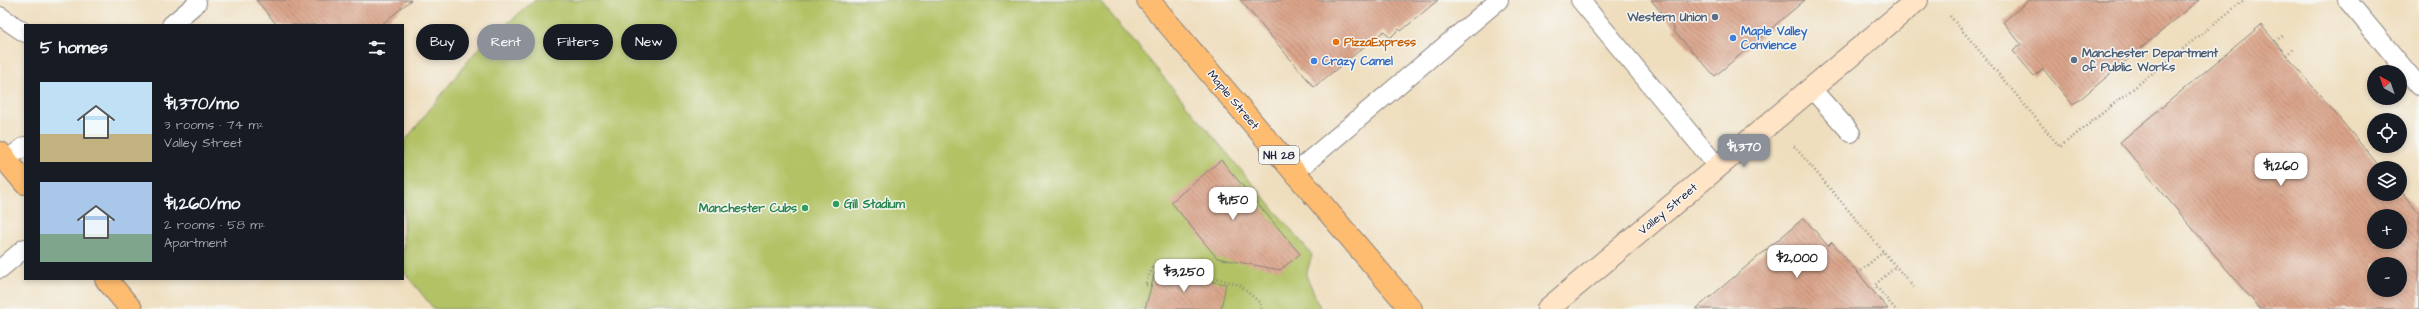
<!DOCTYPE html>
<html lang="en">
<head>
<meta charset="utf-8">
<style>
  body { margin:0; font-family:"Architects Daughter",sans-serif; background:#20242c; color:#f1f3f6; height:100vh; display:flex; flex-direction:column; font-size:15px; white-space:nowrap }
  * { box-sizing:border-box; margin:0 }
  p { font-size:13px; color:#9ea1a6 }
  .icon { flex:none; width:22px; height:22px; fill:none; stroke:currentColor; stroke-width:2; stroke-linecap:round; stroke-linejoin:round }
  .map { position:relative; flex:1; overflow:hidden }
  .panel { position:absolute; left:24px; top:24px; width:380px; height:256px; display:flex; flex-direction:column; background:#171b24; border-radius:0px; box-shadow:0 2px 6px #0003 }
  .panel>* { flex:none }
  .top-card { position:absolute; left:416px; top:24px; width:380px; height:36px; display:flex; gap:8px }
  .needle { width:26px; rotate:320deg }
  .buttons { position:absolute; left:2367px; top:65px; display:grid; gap:8px }
  .buttons a { display:grid; place-items:center; width:40px; height:40px; border-radius:50%; background:#171b24; box-shadow:0 2px 6px #0003; font-size:20px }
  .price { position:absolute; translate:-50% -34px; padding:0 9px; border-radius:8px; background:#fff; color:#222; font-size:13px; line-height:26px; filter:drop-shadow(0 1px 2px #0008) }
  .price::after { content:''; position:absolute; left:50%; top:24px; width:12px; height:9px; margin-left:-6px; background:inherit; clip-path:polygon(0 0,100% 0,50% 100%) }
  .price.current { background:#8c9099; color:#fff }
  ul { padding:0; list-style:none }
  li { display:flex; align-items:center; gap:12px; height:100px; padding:0 16px }
  li span { display:grid; place-items:center; flex:none; width:112px; height:80px; border-radius:0px; color:#555 }
  li>.icon { margin-inline-start:auto }
  span .icon { width:48px; height:48px; fill:#fffc; stroke-width:1 }
  li b { font-size:17px }
  h2 { display:flex; justify-content:space-between; align-items:center; height:48px; padding:0 16px; font-size:17px }
  .chip { padding:0 14px; border-radius:18px; background:#171b24; box-shadow:0 2px 6px #0003; font-size:14px; line-height:36px }
  .chip.current { background:#8c9099; color:#fff }
  .map>svg:first-child { display:block }
</style>
</head>
<body>
<div class="map">
<svg width="2419" height="309" viewBox="0 0 2419 309">
  <defs>
    <pattern id="building-back-hatch" width="6" height="6" patternUnits="userSpaceOnUse"><rect width="6" height="6" fill="#daa48a"/><path d="M-1 5l2 2M0 0l6 6M5-1l2 2" fill="none" stroke="#b08572"/></pattern>
  </defs>
  <rect width="100%" height="100%" fill="#f6f6f2"/>
  <filter id="ink" filterUnits="userSpaceOnUse"><feTurbulence type="fractalNoise" baseFrequency=".025" numOctaves="2"/><feDisplacementMap in="SourceGraphic" scale="8" xChannelSelector="R" yChannelSelector="G"/><feConvolveMatrix kernelMatrix="1 2 1 2 8 2 1 2 1" color-interpolation-filters="sRGB"/></filter>
  <filter id="wash" filterUnits="userSpaceOnUse"><feTurbulence type="fractalNoise" baseFrequency=".012" numOctaves="4" result="noise"/><feDisplacementMap in="SourceGraphic" scale="16" xChannelSelector="R" yChannelSelector="G"/><feGaussianBlur stdDeviation="0.9" result="paint"/><feColorMatrix in="noise" values="0 0 0 0 0 0 0 0 0 0 0 0 0 0 0 0 0 1.4 0 .05"/><feComposite in="paint" operator="in"/></filter>
  <g filter="url(#wash)">
    <rect width="100%" height="100%" fill="#efdebe"/>
    <polygon fill="#b2c265" stroke="#6a7250" points="535,0 1099,0 1312,255 1306,275 1321,309 434,309 403,271 404,142 476,51"/>
    <g id="blocks">
      <g fill="url(#building-back-hatch)" fill-rule="evenodd">
        <polygon points="256,0 411,0 381,25 277,25"/>
        <polygon points="1240,0 1438,0 1401,31 1399,29 1390,38 1384,31 1314,87"/>
        <polygon points="1651,0 1805,0 1715,76 1673,30 1675,29"/>
        <polygon points="2029,0 2199,0 2073,105 2043,69 2034,76 2013,51 2021,44 2003,22"/>
        <path d="M2261,25L2381,168H2374V194H2400V190L2419,213V309H2260L2120,142ZM2374,216H2400V242H2374ZM2374,264H2400V290H2374Z"/>
        <polygon points="1221,160 1300,254 1280,270 1217,258 1171,202"/>
        <polygon points="1804,218 1828,246 1832,242 1888,309 1696,309"/>
        <polygon points="1155,272 1226,284 1221,309 1145,309"/>
      </g>
    </g>
  </g>
  <g filter="url(#ink)">
    <use href="#blocks" fill-opacity="0" stroke="#88807c" stroke-width="1"/>
    <g fill="none" stroke-linecap="round" stroke-linejoin="round">
      <defs>
        <g id="service">
          <polyline points="1580,0 1718,167"/>
          <polyline points="2347,0 2419,86"/>
          <polyline points="0,16 25,33"/>
          <polyline points="171,25 197,3"/>
          <polyline points="1811,88 1851,133"/>
          <polyline points="6,160 25,146"/>
          <polyline points="1294,173 1499,0"/>
          <polyline points="0,269 25,248"/>
        </g>
        <polyline id="secondary" points="1548,309 1917,0"/>
        <g id="primary">
          <polyline points="1148,0 1411,309"/>
          <polyline points="0,153 25,183"/>
          <polyline points="106,279 131,309"/>
        </g>
      </defs>
      <use href="#service" stroke="#88807c" stroke-width="20"/>
      <use href="#secondary" stroke="#88807c" stroke-width="24"/>
      <use href="#primary" stroke="#88807c" stroke-width="24"/>
      <g stroke="#88807c" stroke-width="2.5" stroke-dasharray="1 3" stroke-linecap="butt">
        <polyline points="1950,16 2060,147 2244,0"/>
        <polyline points="2275,41 2284,35"/>
        <polyline points="2286,55 2295,48"/>
        <polyline points="1794,146 1915,289"/>
        <polyline points="1858,273 1883,252"/>
        <polyline points="1151,286 1145,285 1153,266 1191,271 1240,285 1260,303 1261,309"/>
        <polyline points="1895,309 1875,285 1896,266"/>
      </g>
      <use href="#service" stroke="#fff" stroke-width="18"/>
      <use href="#secondary" stroke="#ffe4c6" stroke-width="22"/>
      <use href="#primary" stroke="#febc70" stroke-width="22"/>
    </g>
  </g>
  <g fill="#5c6f8a" stroke="#f6f6f2" stroke-width="1.5">
    <circle cx="1715" cy="17" r="4"/>
    <circle cx="2074" cy="60" r="4"/>
  </g>
  <g fill="#3f7fe0" stroke="#f6f6f2" stroke-width="1.5">
    <circle cx="1733" cy="38" r="4"/>
    <circle cx="1314" cy="61" r="4"/>
  </g>
  <circle fill="#e8710a" stroke="#f6f6f2" stroke-width="1.5" cx="1336" cy="42" r="4"/>
  <g fill="#2e9e5b" stroke="#f6f6f2" stroke-width="1.5">
    <circle cx="836" cy="204" r="4"/>
    <circle cx="805" cy="208" r="4"/>
  </g>
  <g text-anchor="middle" dominant-baseline="central" stroke-width="3" stroke-linejoin="round" paint-order="stroke">
    <rect fill="#f6f6f2" stroke="#626272" stroke-width="1" x="1259" y="146" width="40" height="18" rx="3"/>
    <g font-size="11" font-weight="bold" fill="#22223b">
      <text x="1279" y="155">NH 28</text>
    </g>
    <g font-size="12" font-weight="bold" fill="#4e5e75" stroke="#f6f6f2" text-anchor="end">
      <text x="1707" y="17">Western Union</text>
      <text x="2082" y="53" text-anchor="start">Manchester Department<tspan x="2082" dy="14">of Public Works</tspan></text>
    </g>
    <g font-size="12" font-weight="bold" fill="#366cbe" stroke="#f6f6f2" text-anchor="start">
      <text x="1741" y="31">Maple Valley<tspan x="1741" dy="14">Convience</tspan></text>
      <text x="1322" y="61">Crazy Camel</text>
    </g>
    <g font-size="12" font-weight="bold" fill="#c56008" stroke="#f6f6f2" text-anchor="start">
      <text x="1344" y="42">PizzaExpress</text>
    </g>
    <g font-size="12" fill="#22223b" stroke="#f6f6f2">
      <text transform="translate(1233 100) rotate(50)">Maple Street</text>
      <text transform="translate(1668 209) rotate(-40)">Valley Street</text>
    </g>
    <g font-size="12" font-weight="bold" fill="#27864d" stroke="#f6f6f2" text-anchor="start">
      <text x="844" y="204">Gill Stadium</text>
      <text x="797" y="208" text-anchor="end">Manchester Cubs</text>
    </g>
  </g>
</svg>
<div class="buttons">
<a><svg class="needle" viewBox="-14 -14 28 28"><path d="M0-13l5 13h-10z" fill="#e53935"/><path d="M0 13l5-13h-10z" fill="#9ea1a6"/></svg></a>
<a><svg class="icon" aria-label="locate" viewBox="0 0 24 24"><circle cx="12" cy="12" r="6"/><path d="M12 2v4M12 18v4M2 12h4M18 12h4"/></svg></a>
<a><svg class="icon" aria-label="layers" viewBox="0 0 24 24"><path d="M12 4l9 5-9 5-9-5zM3 14l9 5 9-5"/></svg></a>
<a>+</a>
<a>−</a>
</div>
<b class="price current" style="left:1744px;top:168px">$1,370</b>
<b class="price" style="left:2281px;top:187px">$1,260</b>
<b class="price" style="left:1233px;top:221px">$1,150</b>
<b class="price" style="left:1797px;top:279px">$2,000</b>
<b class="price" style="left:1184px;top:293px">$3,250</b>
<div class="top-card">
<a class="chip">Buy</a>
<a class="chip current">Rent</a>
<a class="chip">Filters</a>
<a class="chip">New</a>
</div>
<section class="panel">
<h2>5 homes<svg class="icon" aria-label="filters" viewBox="0 0 24 24"><path d="M4 7h16M4 17h16"/><circle cx="9" cy="7" r="2"/><circle cx="15" cy="17" r="2"/></svg></h2>
<ul>
<li><span style="background:linear-gradient(#bfe0f5 65%,#c2b280 0)"><svg class="icon" aria-label="home" viewBox="0 0 24 24"><path d="M3 11l9-7 9 7M6 9v11h12V9"/></svg></span><div><b>$1,370/mo</b><p>3 rooms · 74 m²</p><p>Valley Street</p></div></li>
<li><span style="background:linear-gradient(#a9c7e8 65%,#7fa58c 0)"><svg class="icon" aria-label="home" viewBox="0 0 24 24"><path d="M3 11l9-7 9 7M6 9v11h12V9"/></svg></span><div><b>$1,260/mo</b><p>2 rooms · 58 m²</p><p>Apartment</p></div></li>
</ul>
</section>
</div>
</body>
</html>
